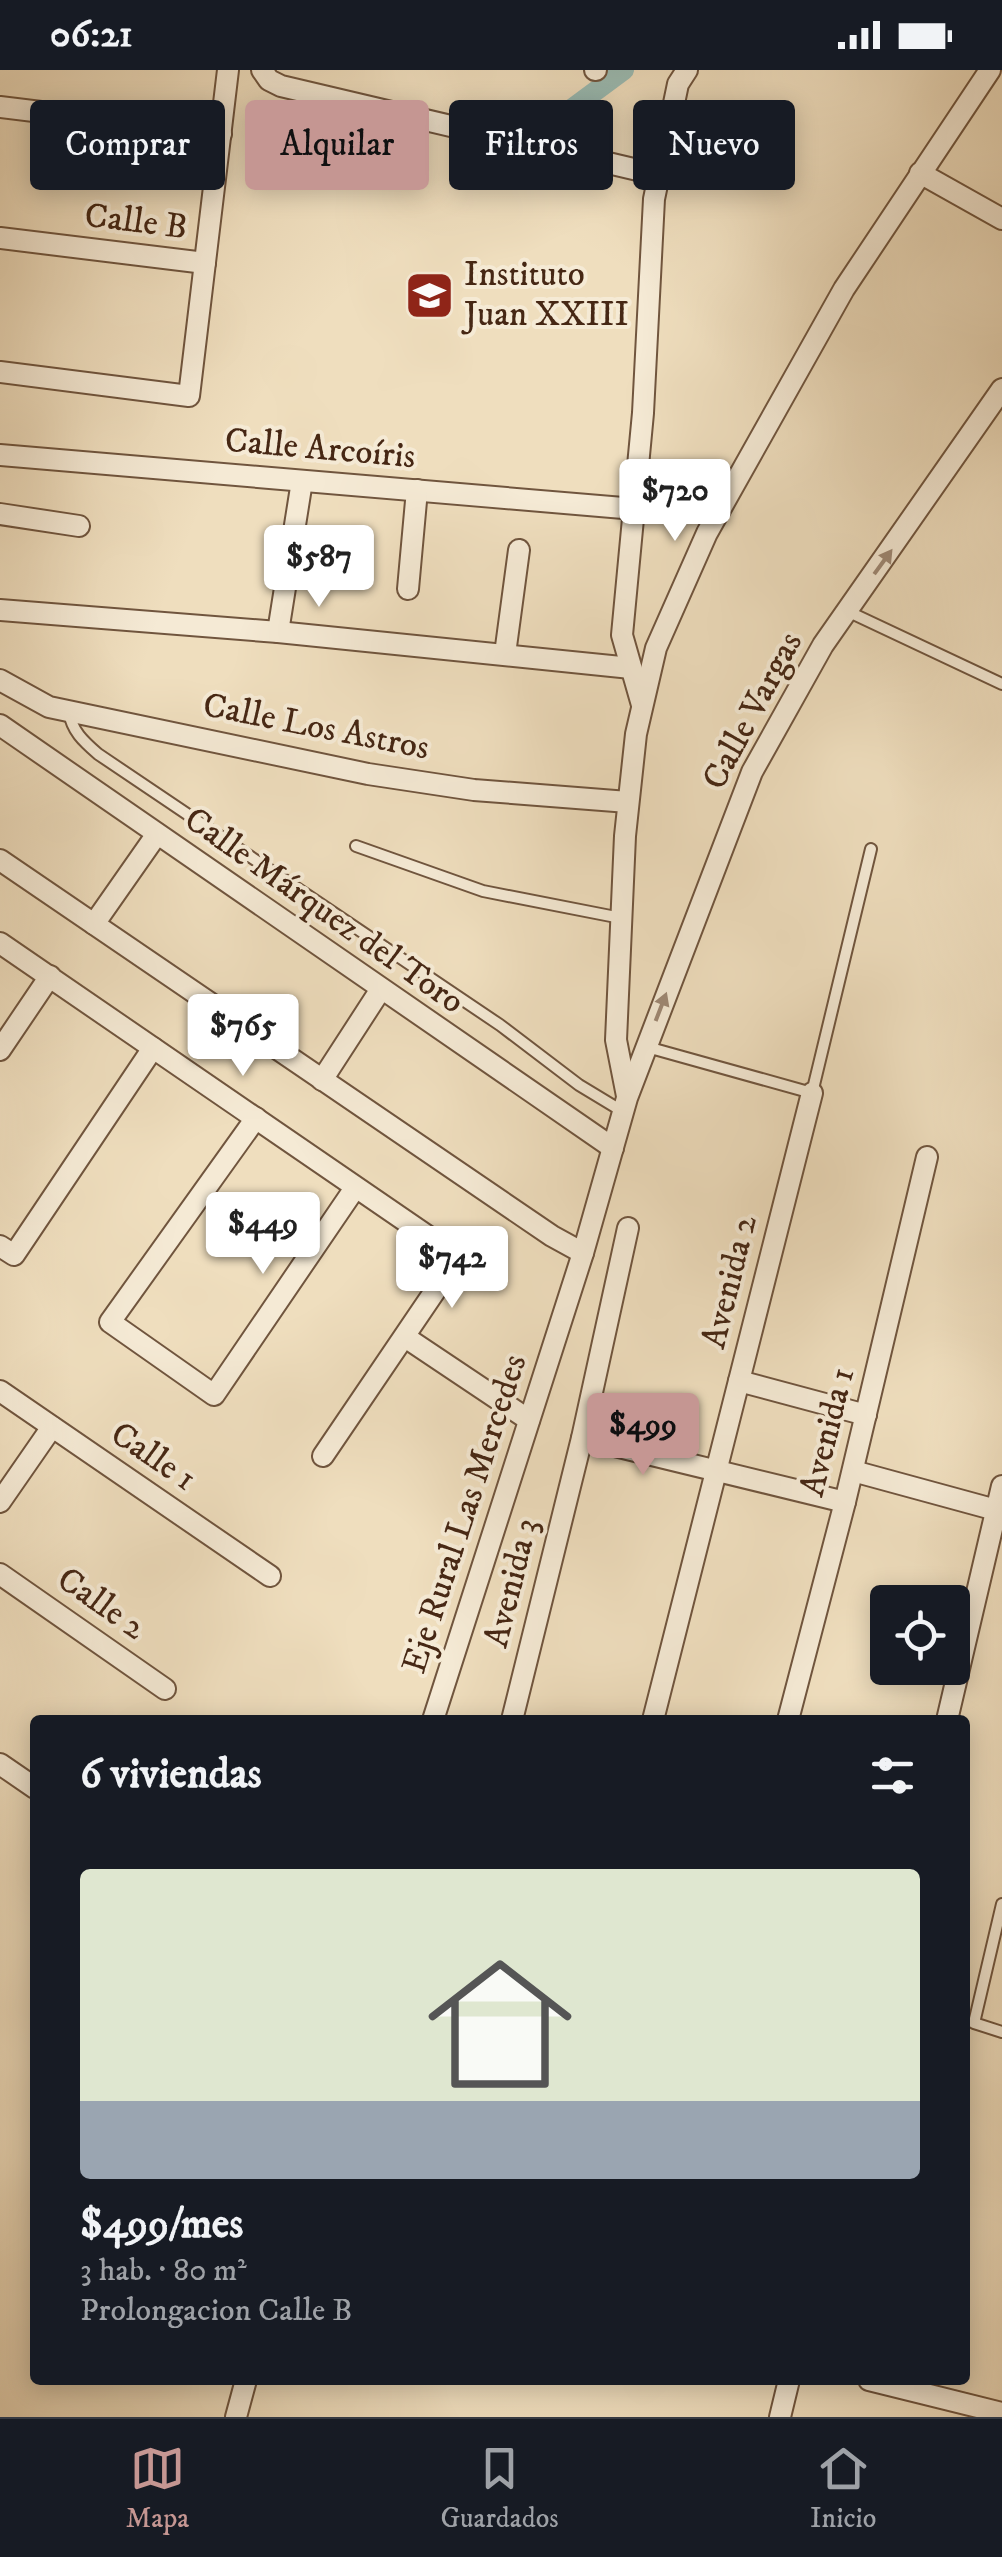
<!DOCTYPE html>
<html lang="es">
<head>
<meta charset="utf-8">
<style>
  body { margin:0; font-family:"IM FELL DW Pica",serif; background:#242831; color:#f1f3f6; height:100vh; display:flex; flex-direction:column; font-size:38px; white-space:nowrap }
  * { box-sizing:border-box; margin:0 }
  p { font-size:32px; color:#9ea1a6 }
  .icon { flex:none; width:55px; height:55px; fill:none; stroke:currentColor; stroke-width:2; stroke-linecap:round; stroke-linejoin:round }
  .map { position:relative; flex:1; overflow:hidden }
  .sheet { position:absolute; left:30px; top:1645px; width:940px; height:670px; display:flex; flex-direction:column; background:#171b24; border-radius:10px; box-shadow:0 5px 25px #0003 }
  .sheet>* { flex:none }
  .hud { position:absolute; left:30px; top:30px; width:942px; height:90px; display:flex; gap:20px }
  .controls { position:absolute; left:870px; top:1515px; display:grid; gap:20px }
  .controls a { display:grid; place-items:center; width:100px; height:100px; border-radius:10px; background:#171b24; box-shadow:0 5px 25px #0003; font-size:50px }
  .price { position:absolute; translate:-50% -85px; padding:0 22px; border-radius:10px; background:#fff; color:#222; font-size:32px; line-height:65px; filter:drop-shadow(0 2px 5px #0008) }
  .price::after { content:''; position:absolute; left:50%; top:60px; width:30px; height:22px; margin-left:-15px; background:inherit; clip-path:polygon(0 0,100% 0,50% 100%) }
  .price.selected { background:#c59692; color:#111 }
  ul { padding:0; list-style:none }
  li { display:grid; align-content:center; gap:20px; height:530px; padding:0 50px }
  li span { display:grid; place-items:center; height:310px; border-radius:10px; color:#555 }
  li>.icon { margin-inline-start:auto }
  span .icon { width:180px; height:180px; fill:#fffc; stroke-width:1 }
  li b { font-size:42px }
  h2 { display:flex; justify-content:space-between; align-items:center; height:120px; padding:0 50px; font-size:42px }
  .tag { padding:0 35px; border-radius:10px; background:#171b24; box-shadow:0 5px 25px #0003; font-size:35px; line-height:90px }
  .tag.selected { background:#c59692; color:#111 }
  .status { display:flex; justify-content:space-between; align-items:center; height:70px; padding:0 50px; background:#171b24; direction:ltr }
  .status svg { height:28px; fill:currentColor }
  .tab-bar { display:flex; justify-content:space-around; align-items:center; height:140px; border-top:2px solid #363941; background:#171b24; font-size:28px; color:#9ea1a6 }
  .tab-bar a { display:grid; justify-items:center; gap:5px }
  .tab-bar .selected { color:#c59692 }
  .map>svg:first-child { display:block }
</style>
</head>
<body>
<div class="status"><b>06:21</b><svg viewBox="0 0 49 12"><path d="M0 12V9h3v3zM5 12V6h3v6zM10 12V3h3v9zM15 12V0h3v12zM26 1h20v11H26zM47 4h2v5h-2z"/></svg></div>
<div class="map">
<svg width="1002" height="2347" viewBox="0 0 1002 2347">
  <rect width="100%" height="100%" fill="#efdebe"/>
  <filter id="stains"><feTurbulence type="fractalNoise" baseFrequency=".002" numOctaves="4"/><feColorMatrix values="0 0 0 0 .2 0 0 0 0 .09 0 0 0 0 .02 0 0 0 .5 -.17"/></filter>
  <radialGradient id="worn" r=".72"><stop offset=".6" stop-color="#630" stop-opacity="0"/><stop offset="1" stop-color="#630" stop-opacity=".3"/></radialGradient>
  <g fill="none" stroke-linecap="round" stroke-linejoin="round">
    <polyline stroke="#9abcb4" stroke-width="20" points="543,60 624,0"/>
    <defs>
      <g id="service">
        <polyline points="847,541 1002,614"/>
        <path d="M69,642C72,661 83,671 98,684L500,955L579,1015L622,1041"/>
        <polyline points="356,776 483,821 621,848"/>
        <polyline points="647,977 812,1023 871,779"/>
        <polyline points="1002,1834 974,1953 1002,1962"/>
      </g>
      <g id="minor">
        <polyline points="262,0 269,10 281,16 659,105"/>
        <polyline points="595,0 596,0"/>
        <polyline points="0,37 221,64"/>
        <polyline points="920,103 1002,149"/>
        <polyline points="0,168 205,193"/>
        <polyline points="0,302 189,326 228,0"/>
        <polyline points="0,385 635,439"/>
        <polyline points="0,444 79,456"/>
        <polyline points="408,519 417,420"/>
        <polyline points="0,540 278,562 631,598"/>
        <polyline points="278,562 302,411"/>
        <polyline points="505,584 519,480"/>
        <polyline points="0,610 49,637 368,704 474,720 628,732"/>
        <polyline points="642,635 622,565 643,343 654,129 678,14 687,0"/>
        <polyline points="0,655 613,1078"/>
        <polyline points="0,790 552,1166 583,1183"/>
        <polyline points="94,854 157,764"/>
        <polyline points="0,873 458,1187 323,1386"/>
        <polyline points="0,980 50,906"/>
        <polyline points="322,1010 381,919"/>
        <polyline points="627,1026 616,970 625,766 636,664 656,578 707,463 844,219 990,0"/>
        <polyline points="256,1048 110,1252 214,1325 355,1118"/>
        <polyline points="0,1176 14,1185 153,978"/>
        <polyline points="405,1267 529,1350"/>
        <polyline points="739,1311 866,1345"/>
        <polyline points="0,1321 270,1506"/>
        <polyline points="582,1368 845,1432"/>
        <polyline points="853,1401 996,1440"/>
        <polyline points="0,1432 52,1357"/>
        <polyline points="0,1504 165,1619"/>
        <polyline points="433,1650 583,1183 627,1028 752,702 823,575 1002,319"/>
        <polyline points="512,1650 582,1368 628,1158"/>
        <polyline points="653,1650 812,1023"/>
        <polyline points="788,1650 845,1432 927,1087"/>
        <polyline points="947,1650 1002,1416"/>
        <polyline points="0,1694 35,1718"/>
        <polyline points="869,2310 1002,2343"/>
        <polyline points="236,2347 246,2310"/>
        <polyline points="780,2347 789,2310"/>
      </g>
    </defs>
    <use href="#service" stroke="#70553e" stroke-width="14"/>
    <use href="#minor" stroke="#70553e" stroke-width="24"/>
    <use href="#service" stroke="#f5ead5" stroke-width="10"/>
    <use href="#minor" stroke="#f5ead5" stroke-width="20"/>
  </g>
  <defs><path id="oneway-solid" d="M-6-.8H1V-3.2L6.5 0L1 3.2V.8H-6Z" transform="scale(2.5)"/></defs>
  <g fill="#9e8874">
    <use href="#oneway-solid" transform="translate(883 492) rotate(-54)"/>
    <use href="#oneway-solid" transform="translate(661 937) rotate(-69)"/>
  </g>
  <defs>
    <symbol id="school-square" viewBox="-11 -11 22 22"><rect x="-9" y="-9" width="18" height="18" rx="4" fill="#8f2418" stroke="#f5ead5"/><path d="M0-5L7-2L0 1L-7-2ZM-4 1L0 2.5L4 1V4Q0 6-4 4Z" fill="#fff"/></symbol>
  </defs>
  <g fill-rule="evenodd">
    <use href="#school-square" x="402" y="198" width="55" height="55"/>
  </g>
  <g text-anchor="middle" dominant-baseline="central" stroke-width="8" stroke-linejoin="round" paint-order="stroke">
    <g font-size="35" fill="#462714" stroke="#f5ead5">
      <text transform="translate(136 152) rotate(7)">Calle B</text>
      <text transform="translate(320 379) rotate(5)">Calle Arcoíris</text>
      <text transform="translate(753 641) rotate(-62)">Calle Vargas</text>
      <text transform="translate(316 657) rotate(11)">Calle Los Astros</text>
      <text transform="translate(324 841) rotate(35)">Calle Márquez del Toro</text>
      <text transform="translate(730 1212) rotate(-76)">Avenida 2</text>
      <text transform="translate(828 1362) rotate(-76)">Avenida 1</text>
      <text transform="translate(153 1387) rotate(34)">Calle 1</text>
      <text transform="translate(465 1444) rotate(-72)">Eje Rural Las Mercedes</text>
      <text transform="translate(512 1513) rotate(-76)">Avenida 3</text>
      <text transform="translate(101 1534) rotate(35)">Calle 2</text>
    </g>
    <g font-size="35" fill="#462714" stroke="#f5ead5" text-anchor="start">
      <text x="464" y="205">Instituto<tspan x="464" dy="40">Juan XXIII</tspan></text>
    </g>
  </g>
  <rect width="100%" height="100%" filter="url(#stains)"/>
  <rect width="100%" height="100%" fill="url(#worn)"/>
</svg>
<div class="controls">
<a><svg class="icon" aria-label="locate" viewBox="0 0 24 24"><circle cx="12" cy="12" r="6"/><path d="M12 2v4M12 18v4M2 12h4M18 12h4"/></svg></a>
</div>
<b class="price" style="left:675px;top:474px">$720</b>
<b class="price" style="left:319px;top:540px">$587</b>
<b class="price" style="left:243px;top:1009px">$765</b>
<b class="price" style="left:263px;top:1207px">$449</b>
<b class="price" style="left:452px;top:1241px">$742</b>
<b class="price selected" style="left:643px;top:1408px">$499</b>
<div class="hud">
<a class="tag">Comprar</a>
<a class="tag selected">Alquilar</a>
<a class="tag">Filtros</a>
<a class="tag">Nuevo</a>
</div>
<section class="sheet">
<h2>6 viviendas<svg class="icon" aria-label="filters" viewBox="0 0 24 24"><path d="M4 7h16M4 17h16"/><circle cx="9" cy="7" r="2"/><circle cx="15" cy="17" r="2"/></svg></h2>
<ul>
<li><span style="background:linear-gradient(#dfe7d0 75%,#9aa5b1 0)"><svg class="icon" aria-label="home" viewBox="0 0 24 24"><path d="M3 11l9-7 9 7M6 9v11h12V9"/></svg></span><div><b>$499/mes</b><p>3 hab. · 80 m²</p><p>Prolongacion Calle B</p></div></li>
</ul>
</section>
</div>
<nav class="tab-bar">
<a class="selected"><svg class="icon" aria-label="map" viewBox="0 0 24 24"><path d="M3 6l6-2 6 2 6-2v14l-6 2-6-2-6 2zM9 4v14M15 6v14"/></svg>Mapa</a>
<a><svg class="icon" aria-label="saved" viewBox="0 0 24 24"><path d="M7 4h10v16l-5-4-5 4z"/></svg>Guardados</a>
<a><svg class="icon" aria-label="home" viewBox="0 0 24 24"><path d="M3 11l9-7 9 7M6 9v11h12V9"/></svg>Inicio</a>
</nav>
</body>
</html>
